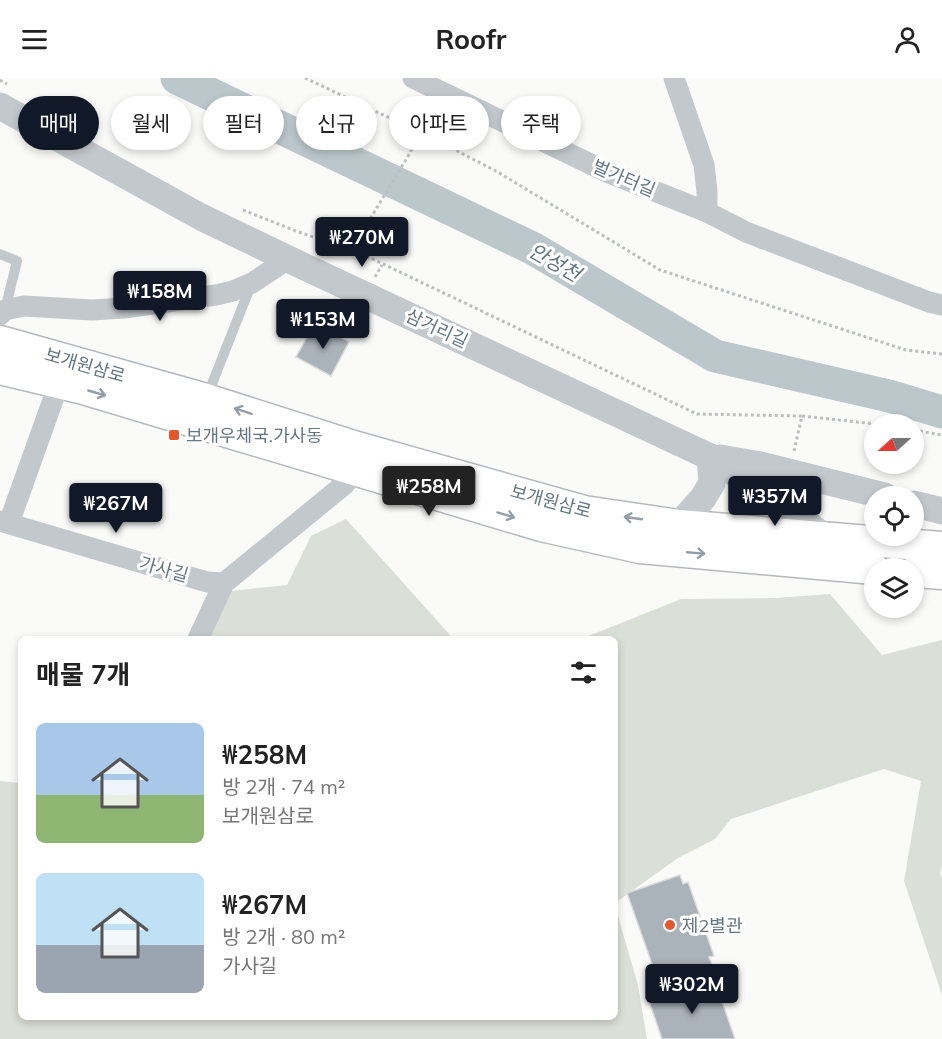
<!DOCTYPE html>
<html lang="ko">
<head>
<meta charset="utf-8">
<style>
  body { margin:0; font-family:Mulish,"Noto Sans KR",sans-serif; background:#f6f6f6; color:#222; height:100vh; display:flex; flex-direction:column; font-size:22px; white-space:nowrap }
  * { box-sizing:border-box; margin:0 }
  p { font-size:20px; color:#767676 }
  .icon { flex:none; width:33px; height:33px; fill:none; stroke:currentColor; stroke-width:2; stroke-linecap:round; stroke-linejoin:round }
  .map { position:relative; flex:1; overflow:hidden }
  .sheet { position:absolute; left:18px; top:558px; width:600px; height:384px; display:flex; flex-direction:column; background:#fff; border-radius:9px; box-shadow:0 3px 9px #0003 }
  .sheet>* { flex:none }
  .hud { position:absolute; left:18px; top:18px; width:600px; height:54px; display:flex; gap:12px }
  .needle { width:39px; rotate:249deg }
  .tools { position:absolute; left:864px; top:336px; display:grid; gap:12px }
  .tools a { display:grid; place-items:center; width:60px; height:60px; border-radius:50%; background:#fff; box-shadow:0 3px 9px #0003; font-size:30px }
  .price { position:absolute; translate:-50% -51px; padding:0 14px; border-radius:6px; background:#111827; color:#fff; font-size:20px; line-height:39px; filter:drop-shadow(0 2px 3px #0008) }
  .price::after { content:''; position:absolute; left:50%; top:36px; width:18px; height:14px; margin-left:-9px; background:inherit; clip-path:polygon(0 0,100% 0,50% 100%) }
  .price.current { background:#222; color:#fff }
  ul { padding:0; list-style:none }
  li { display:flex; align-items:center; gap:18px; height:150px; padding:0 18px }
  li span { display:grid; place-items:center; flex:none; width:168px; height:120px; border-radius:9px; color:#555 }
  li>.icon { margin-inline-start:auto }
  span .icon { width:72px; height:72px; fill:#fffc; stroke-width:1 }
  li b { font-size:26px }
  h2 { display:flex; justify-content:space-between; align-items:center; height:72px; padding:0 18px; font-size:26px }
  .pill { padding:0 21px; border-radius:27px; background:#fff; box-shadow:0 3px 9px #0003; font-size:21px; line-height:54px }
  .pill.current { background:#111827; color:#fff }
  header { display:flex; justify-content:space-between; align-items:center; height:78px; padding:0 18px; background:#fff; font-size:27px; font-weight:700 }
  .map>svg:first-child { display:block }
</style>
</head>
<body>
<header><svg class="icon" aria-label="menu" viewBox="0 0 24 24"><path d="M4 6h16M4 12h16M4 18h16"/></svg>Roofr<svg class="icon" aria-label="person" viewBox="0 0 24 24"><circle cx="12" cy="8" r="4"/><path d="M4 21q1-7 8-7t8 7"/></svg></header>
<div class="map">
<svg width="942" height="961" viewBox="0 0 942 961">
  <rect width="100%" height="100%" fill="#fafaf8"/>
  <g fill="#dadfd7">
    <polygon points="346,441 450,557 451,561 200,561 221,514 287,507 311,458"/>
    <polygon points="830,516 882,577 942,562 942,789 940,795 942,800 942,917 904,803 921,703 884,691 731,741 715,761 678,780 615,825 615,561 581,561 681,521 776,520"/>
    <polygon points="0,703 21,705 21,939 615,939 615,828 638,907 647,961 0,961"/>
  </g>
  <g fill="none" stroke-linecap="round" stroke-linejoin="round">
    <polyline stroke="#bbc7cb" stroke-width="33" points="177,0 534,171 715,278 889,318 942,334"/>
  </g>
  <g fill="#aab3b9" stroke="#dcdcda" stroke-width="1.5">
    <polygon points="315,245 349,264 331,298 296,279"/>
    <polygon points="680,797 683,806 688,804 714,878 709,879 712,887 659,906 627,815"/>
    <polygon points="706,904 710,918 719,915 735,961 662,961 649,923"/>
  </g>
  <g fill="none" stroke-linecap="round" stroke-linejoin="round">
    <defs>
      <g id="secondary">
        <polyline points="0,263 206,321 357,369 584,433 679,447 942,469"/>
        <polyline points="0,291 83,311 541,448 640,470 874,491"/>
        <polyline points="914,494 942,496"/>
      </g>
    </defs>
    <use href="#secondary" stroke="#b3babf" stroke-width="33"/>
    <g stroke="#bbbfc2" stroke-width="3" stroke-dasharray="3 3" stroke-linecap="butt">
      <polyline points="305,0 426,57 496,93 660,192 906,272 942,276"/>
      <polyline points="0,2 7,6"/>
      <polyline points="243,132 296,153 358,174 697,336 802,338"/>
      <polyline points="358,174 364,151 410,75 430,28"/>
      <polyline points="375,199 382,187"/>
      <polyline points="914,352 942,357"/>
      <polyline points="794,373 802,338 876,346"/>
    </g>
    <g stroke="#c3c8cc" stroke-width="10">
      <polyline points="0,176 17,183 5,232"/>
      <polyline points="206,321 251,207"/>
    </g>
    <g stroke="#c3c8cc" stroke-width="21">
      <polyline points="413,0 609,95 707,134"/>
      <polyline points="674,0 704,87 707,114 707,134 746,154 929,224 942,227"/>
      <polyline points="0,237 5,232 24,228 92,232 124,230 216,217 233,213 252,205 288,181"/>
      <polyline points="0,443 207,504 224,505"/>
      <polyline points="9,445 59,305"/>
      <polyline points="198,561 224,505 345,406 352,391 354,380"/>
    </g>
    <g stroke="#c3c8cc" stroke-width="27">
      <polyline points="0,28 201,139 288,181 710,379 792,433 831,465"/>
      <polyline points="720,380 761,387 885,418"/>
      <polyline points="914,426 942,433"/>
      <polyline points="679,447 703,420 712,405 710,379"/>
    </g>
    <use href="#secondary" stroke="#fff" stroke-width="30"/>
  </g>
  <defs><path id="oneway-shaft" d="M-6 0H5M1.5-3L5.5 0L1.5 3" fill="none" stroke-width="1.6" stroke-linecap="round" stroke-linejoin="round" transform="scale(1.5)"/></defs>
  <g stroke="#939fa8">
    <use href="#oneway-shaft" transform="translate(97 315) rotate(16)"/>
    <use href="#oneway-shaft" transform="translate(243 333) rotate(-162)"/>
    <use href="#oneway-shaft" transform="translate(506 437) rotate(17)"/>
    <use href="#oneway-shaft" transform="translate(633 440) rotate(-172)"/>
    <use href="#oneway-shaft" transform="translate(696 475) rotate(5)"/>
  </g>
  <g fill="#e4572e" stroke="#fff" stroke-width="2">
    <rect x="168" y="351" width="12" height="12" rx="3"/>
    <circle cx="670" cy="847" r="6"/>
  </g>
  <g text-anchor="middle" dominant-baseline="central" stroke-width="6" stroke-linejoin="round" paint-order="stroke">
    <g font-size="18" fill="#657683" stroke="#fff">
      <text transform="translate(624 100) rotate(23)">벌가터길</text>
      <text transform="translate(437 250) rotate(25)">삼거리길</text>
      <text transform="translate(85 287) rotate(16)">보개원삼로</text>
      <text transform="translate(551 423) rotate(15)">보개원삼로</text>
      <text transform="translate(164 491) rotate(16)">가사길</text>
    </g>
    <g font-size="18" fill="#657683" stroke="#fff" text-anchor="start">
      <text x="186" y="357">보개우체국.가사동</text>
      <text x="682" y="847">제2별관</text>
    </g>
    <g font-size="20" font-style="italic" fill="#60757c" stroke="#fff">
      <text transform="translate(555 184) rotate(30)">안성천</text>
    </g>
  </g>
</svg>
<div class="tools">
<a><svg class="needle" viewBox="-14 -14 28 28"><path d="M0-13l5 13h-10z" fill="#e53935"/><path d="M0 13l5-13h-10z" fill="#767676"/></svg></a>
<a><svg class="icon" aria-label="locate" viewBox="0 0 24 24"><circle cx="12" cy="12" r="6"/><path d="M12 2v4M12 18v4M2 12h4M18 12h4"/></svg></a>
<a><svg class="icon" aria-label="layers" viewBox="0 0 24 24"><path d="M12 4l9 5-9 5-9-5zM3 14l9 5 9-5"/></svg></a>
</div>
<b class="price" style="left:362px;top:190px">₩270M</b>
<b class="price" style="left:160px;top:244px">₩158M</b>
<b class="price" style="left:323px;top:272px">₩153M</b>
<b class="price current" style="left:429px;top:439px">₩258M</b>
<b class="price" style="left:775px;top:449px">₩357M</b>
<b class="price" style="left:116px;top:456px">₩267M</b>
<b class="price" style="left:692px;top:937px">₩302M</b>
<div class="hud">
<a class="pill current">매매</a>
<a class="pill">월세</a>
<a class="pill">필터</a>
<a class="pill">신규</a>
<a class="pill">아파트</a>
<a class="pill">주택</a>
</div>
<section class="sheet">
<h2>매물 7개<svg class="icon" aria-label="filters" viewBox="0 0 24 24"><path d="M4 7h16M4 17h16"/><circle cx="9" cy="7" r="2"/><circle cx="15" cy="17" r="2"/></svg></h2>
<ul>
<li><span style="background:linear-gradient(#a9c7e8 60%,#8fb573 0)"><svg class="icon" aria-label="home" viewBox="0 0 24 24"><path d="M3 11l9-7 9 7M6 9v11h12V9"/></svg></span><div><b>₩258M</b><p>방 2개 · 74 m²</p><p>보개원삼로</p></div></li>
<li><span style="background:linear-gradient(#bfe0f5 60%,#9aa5b1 0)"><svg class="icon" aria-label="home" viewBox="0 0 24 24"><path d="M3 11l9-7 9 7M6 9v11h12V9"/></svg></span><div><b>₩267M</b><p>방 2개 · 80 m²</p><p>가사길</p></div></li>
</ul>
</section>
</div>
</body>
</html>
